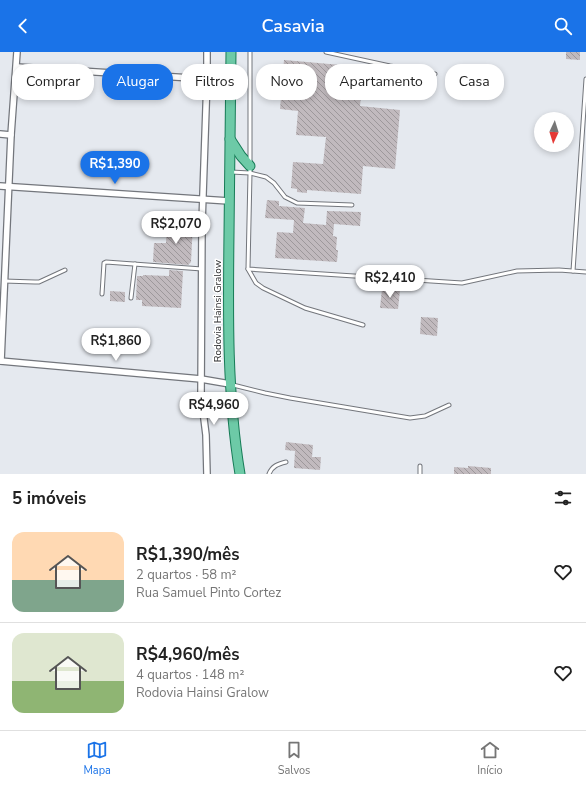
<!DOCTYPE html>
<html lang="pt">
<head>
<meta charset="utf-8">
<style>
  body { margin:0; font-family:"Nunito Sans",sans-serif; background:#f2f2f2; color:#222; height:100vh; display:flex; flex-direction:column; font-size:15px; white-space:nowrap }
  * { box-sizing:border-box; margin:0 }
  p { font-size:13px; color:#767676 }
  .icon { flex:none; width:22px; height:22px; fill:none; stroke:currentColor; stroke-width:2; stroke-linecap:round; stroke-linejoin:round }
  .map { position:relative; height:422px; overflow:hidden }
  .side { display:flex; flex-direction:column; background:#fff; flex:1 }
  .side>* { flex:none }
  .banner { position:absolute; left:12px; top:12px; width:562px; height:36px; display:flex; gap:8px }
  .needle { width:26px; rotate:184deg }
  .tools { position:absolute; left:534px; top:60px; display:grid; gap:8px }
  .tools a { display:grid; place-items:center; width:40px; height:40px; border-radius:50%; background:#fff; box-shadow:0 2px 6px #0003; font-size:20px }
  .price { position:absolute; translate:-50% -34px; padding:0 9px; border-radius:14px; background:#fff; color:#222; font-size:13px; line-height:26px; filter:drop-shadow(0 1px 2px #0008) }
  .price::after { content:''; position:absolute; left:50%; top:24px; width:12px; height:9px; margin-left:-6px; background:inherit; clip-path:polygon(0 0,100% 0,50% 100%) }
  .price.on { background:#1a73e8; color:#fff }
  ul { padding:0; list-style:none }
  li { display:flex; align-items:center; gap:12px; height:100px; padding:0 12px }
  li+li { border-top:1px solid #e0e0e0 }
  li span { display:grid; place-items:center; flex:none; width:112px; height:80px; border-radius:12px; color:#555 }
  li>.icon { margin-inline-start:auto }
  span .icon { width:48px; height:48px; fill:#fffc; stroke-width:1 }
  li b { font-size:17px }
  h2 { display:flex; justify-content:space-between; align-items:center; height:48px; padding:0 12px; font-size:17px }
  .tag { padding:0 14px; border-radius:16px; background:#fff; box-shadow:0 2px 6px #0003; font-size:14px; line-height:36px }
  .tag.on { background:#1a73e8; color:#fff }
  header { display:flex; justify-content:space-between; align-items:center; height:52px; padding:0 12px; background:#1a73e8; color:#fff; font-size:18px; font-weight:600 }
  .menu { display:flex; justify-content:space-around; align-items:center; height:56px; border-top:1px solid #e0e0e0; background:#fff; font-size:11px; color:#767676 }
  .menu a { display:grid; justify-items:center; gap:2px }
  .menu .on { color:#1a73e8 }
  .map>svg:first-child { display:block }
</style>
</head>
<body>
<header><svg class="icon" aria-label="back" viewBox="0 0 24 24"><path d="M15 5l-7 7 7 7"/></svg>Casavia<svg class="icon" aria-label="search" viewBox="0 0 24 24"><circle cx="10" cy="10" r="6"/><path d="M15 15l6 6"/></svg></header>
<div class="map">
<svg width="586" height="422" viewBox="0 0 586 422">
  <defs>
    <pattern id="building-back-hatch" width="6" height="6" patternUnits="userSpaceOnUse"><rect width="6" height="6" fill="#c1babe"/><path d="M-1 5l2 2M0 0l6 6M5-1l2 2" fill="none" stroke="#9d989b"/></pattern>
  </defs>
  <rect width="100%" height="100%" fill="#e5e9ef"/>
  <g fill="url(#building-back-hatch)">
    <polygon points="566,0 580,0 580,8 566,7"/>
    <polygon points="284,8 364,15 360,54 400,58 395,117 363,114 361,142 307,138 307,141 297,140 297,137 291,136 293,110 323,112 326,85 296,83 298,59 280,57"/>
    <polygon points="267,148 279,149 279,154 305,156 303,171 326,173 327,159 361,160 360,174 334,172 333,184 337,185 336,198 338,198 337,210 275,206 277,180 293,181 294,168 265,166"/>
    <polygon points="167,169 193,171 191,210 188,213 153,210 154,191 166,191"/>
    <polygon points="169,218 183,219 181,256 142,254 142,248 136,248 137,224 143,224 143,223 169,224"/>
    <polygon points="382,237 400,238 398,257 380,256"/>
    <polygon points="110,239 125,240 125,250 110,249"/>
    <polygon points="421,265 438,266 437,284 420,282"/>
    <polygon points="286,390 313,393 312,405 321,405 320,418 294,416 295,399 285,398"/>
    <polygon points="468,414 491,416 491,422 454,422 454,415 468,416"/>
  </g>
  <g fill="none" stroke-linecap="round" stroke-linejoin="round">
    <defs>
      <g id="lane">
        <polyline points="250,0 250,121 248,217 462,231 517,219 559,218 586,220"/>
        <polyline points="326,0 390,14 435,22"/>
        <polyline points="231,120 250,121 266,125 274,131 285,145 297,151 352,153"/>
        <polyline points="248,217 256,231 263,236 305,256 363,273"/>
        <polyline points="573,219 586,27"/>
        <polyline points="4,229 35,230 39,230 65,218"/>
        <polyline points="102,242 104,211 106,210 202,217"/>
        <polyline points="131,246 135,212"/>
        <polyline points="233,333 265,341 290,346 410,366 425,364 449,353"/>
        <path d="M269,422C272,414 278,412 286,410"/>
        <polyline points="420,422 420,414"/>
      </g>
      <g id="street">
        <polyline points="207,0 207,27 202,171 201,343 206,383 207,422"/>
        <polyline points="17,15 207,27 230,27"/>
        <polyline points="0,82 11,83"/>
        <polyline points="0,134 229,149"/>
        <polyline points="0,309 201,327 230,332"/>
        <polyline points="1,309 11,83 17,0"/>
      </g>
      <g id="primary">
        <path d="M231,0C230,61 230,122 229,182C228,263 227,343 240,422"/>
        <polyline points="230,87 241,104 250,114"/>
      </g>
    </defs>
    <use href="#lane" stroke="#73767c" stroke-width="5"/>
    <use href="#street" stroke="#73767c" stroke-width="8"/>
    <use href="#primary" stroke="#177c57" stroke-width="11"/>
    <use href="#lane" stroke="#fff" stroke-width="3"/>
    <use href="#street" stroke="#fff" stroke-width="5.5"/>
    <use href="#primary" stroke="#6dcaa7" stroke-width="9"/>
  </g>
  <g text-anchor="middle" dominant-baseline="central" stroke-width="3" stroke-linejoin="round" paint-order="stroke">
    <g font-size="10" fill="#2c2d2f" stroke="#fff">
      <text transform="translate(218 259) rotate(-90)">Rodovia Hainsi Gralow</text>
    </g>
  </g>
</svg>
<div class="tools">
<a><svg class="needle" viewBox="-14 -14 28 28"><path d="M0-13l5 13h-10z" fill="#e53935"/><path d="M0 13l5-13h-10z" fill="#767676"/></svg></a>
</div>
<b class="price on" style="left:115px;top:133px">R$1,390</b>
<b class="price" style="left:176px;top:193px">R$2,070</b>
<b class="price" style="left:390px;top:247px">R$2,410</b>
<b class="price" style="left:116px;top:310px">R$1,860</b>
<b class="price" style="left:214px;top:374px">R$4,960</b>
<div class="banner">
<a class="tag">Comprar</a>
<a class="tag on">Alugar</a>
<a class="tag">Filtros</a>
<a class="tag">Novo</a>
<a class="tag">Apartamento</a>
<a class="tag">Casa</a>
</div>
</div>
<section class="side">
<h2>5 imóveis<svg class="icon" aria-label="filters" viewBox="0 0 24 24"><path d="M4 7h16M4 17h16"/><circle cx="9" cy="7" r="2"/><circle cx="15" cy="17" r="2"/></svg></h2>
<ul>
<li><span style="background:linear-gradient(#ffd9b3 60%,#7fa58c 0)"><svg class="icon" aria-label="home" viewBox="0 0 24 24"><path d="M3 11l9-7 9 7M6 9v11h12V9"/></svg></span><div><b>R$1,390/mês</b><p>2 quartos · 58 m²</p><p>Rua Samuel Pinto Cortez</p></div><svg class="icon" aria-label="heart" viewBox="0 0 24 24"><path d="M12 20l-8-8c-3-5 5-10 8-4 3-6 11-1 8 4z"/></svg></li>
<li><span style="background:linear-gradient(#dfe7d0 60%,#8fb573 0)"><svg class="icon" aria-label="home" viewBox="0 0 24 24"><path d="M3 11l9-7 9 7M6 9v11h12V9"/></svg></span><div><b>R$4,960/mês</b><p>4 quartos · 148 m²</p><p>Rodovia Hainsi Gralow</p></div><svg class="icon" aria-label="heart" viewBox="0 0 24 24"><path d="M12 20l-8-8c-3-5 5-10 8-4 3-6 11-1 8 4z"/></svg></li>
</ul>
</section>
<nav class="menu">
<a class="on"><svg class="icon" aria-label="map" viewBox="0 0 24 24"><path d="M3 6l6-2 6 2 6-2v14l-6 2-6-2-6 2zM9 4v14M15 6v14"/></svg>Mapa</a>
<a><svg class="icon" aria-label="saved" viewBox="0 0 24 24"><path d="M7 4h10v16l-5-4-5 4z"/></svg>Salvos</a>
<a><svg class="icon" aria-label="home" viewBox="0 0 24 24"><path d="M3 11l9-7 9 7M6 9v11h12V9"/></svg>Início</a>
</nav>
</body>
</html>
